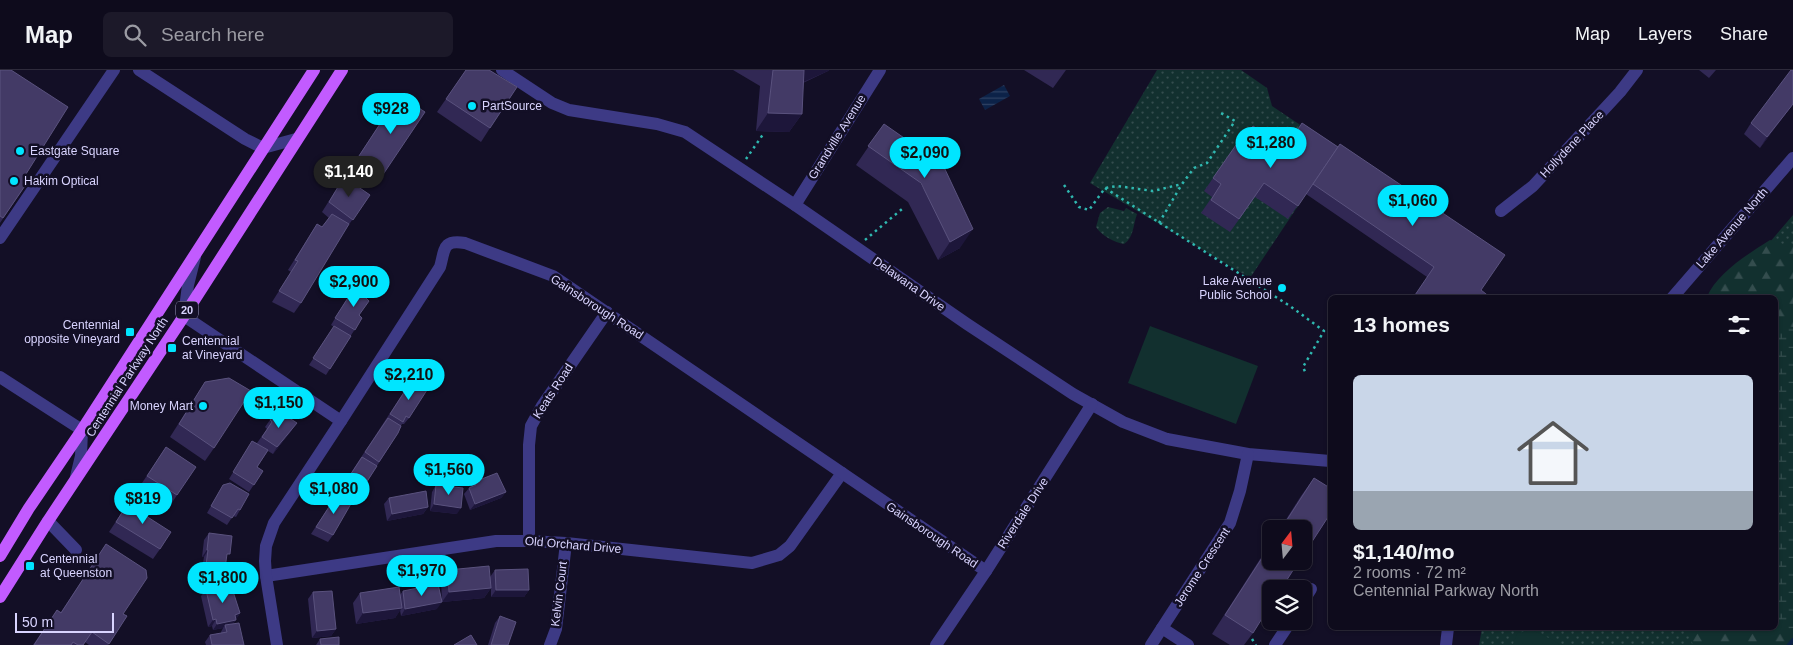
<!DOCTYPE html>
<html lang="en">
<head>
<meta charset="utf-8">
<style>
  body { margin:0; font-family:Helvetica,sans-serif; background:#1c1929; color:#f1f3f6; height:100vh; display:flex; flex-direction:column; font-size:19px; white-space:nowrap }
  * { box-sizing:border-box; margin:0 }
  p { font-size:16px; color:#9b9ba3 }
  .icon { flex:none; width:28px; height:28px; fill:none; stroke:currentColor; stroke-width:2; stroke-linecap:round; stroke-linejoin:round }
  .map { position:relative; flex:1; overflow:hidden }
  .sheet { position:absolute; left:1328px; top:225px; width:450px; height:335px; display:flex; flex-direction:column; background:#0e0b1c; border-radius:8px; box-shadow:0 1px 4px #0004,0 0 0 1px #2e2b3b }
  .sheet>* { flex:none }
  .needle { width:32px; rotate:16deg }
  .tools { position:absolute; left:1262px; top:450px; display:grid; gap:10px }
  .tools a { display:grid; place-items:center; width:50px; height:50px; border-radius:8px; background:#0e0b1c; box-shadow:0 1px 4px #0004,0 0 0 1px #2e2b3b; font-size:25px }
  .scale { position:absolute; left:15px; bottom:12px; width:99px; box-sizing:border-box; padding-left:5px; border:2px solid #d9d4ff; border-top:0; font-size:14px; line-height:18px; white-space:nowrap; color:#d9d4ff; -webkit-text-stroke:4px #130f26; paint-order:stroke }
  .price { position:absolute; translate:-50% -42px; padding:0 11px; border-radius:18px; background:#00e5ff; color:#111; font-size:16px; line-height:32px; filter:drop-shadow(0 1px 2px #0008) }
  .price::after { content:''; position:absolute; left:50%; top:30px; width:15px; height:11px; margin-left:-8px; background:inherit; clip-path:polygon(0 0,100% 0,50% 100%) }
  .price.active { background:#222; color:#fff }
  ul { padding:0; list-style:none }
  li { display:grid; align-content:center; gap:10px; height:265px; padding:0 25px }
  li span { display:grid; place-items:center; height:155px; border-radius:8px; color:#555 }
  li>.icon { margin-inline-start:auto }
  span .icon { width:90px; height:90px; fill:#fffc; stroke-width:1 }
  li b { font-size:21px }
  h2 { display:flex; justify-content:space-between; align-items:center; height:60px; padding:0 25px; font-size:21px }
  header { display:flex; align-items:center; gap:30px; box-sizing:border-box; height:70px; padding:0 25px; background:#0e0b1c; border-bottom:1px solid #2e2b3b }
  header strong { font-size:24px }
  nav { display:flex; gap:28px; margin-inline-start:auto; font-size:18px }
  .search { width:350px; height:45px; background:#1c1929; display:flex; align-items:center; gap:12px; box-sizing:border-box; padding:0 18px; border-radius:8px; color:#9b9ba3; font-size:19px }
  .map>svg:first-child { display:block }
</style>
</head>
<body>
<header>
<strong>Map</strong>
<div class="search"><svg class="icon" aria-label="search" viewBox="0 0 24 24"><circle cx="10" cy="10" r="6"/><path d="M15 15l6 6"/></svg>Search here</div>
<nav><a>Map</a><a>Layers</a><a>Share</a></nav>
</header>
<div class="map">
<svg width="1793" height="575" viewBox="0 0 1793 575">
  <defs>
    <pattern id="grass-dots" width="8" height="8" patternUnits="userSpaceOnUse" patternTransform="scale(1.25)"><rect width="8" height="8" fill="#12302f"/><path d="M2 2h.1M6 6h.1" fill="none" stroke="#344d4e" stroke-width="1.8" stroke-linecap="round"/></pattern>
    <pattern id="forest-firs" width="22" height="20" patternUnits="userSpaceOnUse" patternTransform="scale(1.25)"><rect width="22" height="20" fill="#12302f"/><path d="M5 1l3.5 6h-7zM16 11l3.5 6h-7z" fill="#344d4e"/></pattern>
    <pattern id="wetland-marsh" width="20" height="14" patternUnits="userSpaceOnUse" patternTransform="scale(1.25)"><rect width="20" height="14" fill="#12302f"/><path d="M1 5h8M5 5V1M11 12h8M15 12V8" fill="none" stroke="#344d4e"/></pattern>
    <pattern id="water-rules" width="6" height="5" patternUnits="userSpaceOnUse" patternTransform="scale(1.25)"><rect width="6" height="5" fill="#0c2248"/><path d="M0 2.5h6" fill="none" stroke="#2f4163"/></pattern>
  </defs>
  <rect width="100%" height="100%" fill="#130f26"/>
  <g fill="url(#grass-dots)">
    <polygon points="1157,0 1241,0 1267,18 1272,36 1336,79 1250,208 1090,113"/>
    <path d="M1108,137L1124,141L1126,138L1137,144C1133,155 1134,167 1124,174C1115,173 1101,165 1096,157L1100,143Z"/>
    <polygon points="1793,145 1793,575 1479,575 1482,558 1775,558 1775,228 1723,227"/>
  </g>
  <path fill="url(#forest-firs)" d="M1770,170L1793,177V575H1693L1687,558H1775V228L1707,227C1717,203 1748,184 1770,170Z"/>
  <polygon fill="url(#wetland-marsh)" points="1783,255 1793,257 1793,560 1779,555 1775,556 1775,259"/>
  <g fill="#12302f">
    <polygon points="1150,256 1258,296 1236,354 1128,313"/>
    <polygon points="1532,560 1553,570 1560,575 1513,575 1514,570 1518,563"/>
  </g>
  <polygon fill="url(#water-rules)" points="1004,15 1010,26 985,40 979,29"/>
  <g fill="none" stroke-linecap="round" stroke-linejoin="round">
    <polyline stroke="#0c2248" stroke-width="4" points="1789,575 1793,570"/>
    <g stroke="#2fb8b0" stroke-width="2.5" stroke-dasharray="2.5 4" stroke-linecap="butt">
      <polyline points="746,89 764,63"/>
      <polyline points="1064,115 1079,137 1089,140 1105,118 1117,116 1153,121 1182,114 1194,98 1207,93 1235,51 1221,43"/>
      <polyline points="1105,118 1290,236 1324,261 1303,297 1306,304"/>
      <polyline points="1159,153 1182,114"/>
      <polyline points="865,170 902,139"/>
      <polyline points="1252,569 1256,575"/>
    </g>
    <g stroke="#3d3a85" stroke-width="12">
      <polyline points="139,0 245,69 263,78 296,69"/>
      <polyline points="502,0 552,33 569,40 657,54 685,62 795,135 967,254 1073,324 1123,352 1167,369 1248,384 1330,391"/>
      <polyline points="795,135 880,0"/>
      <polyline points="1501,141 1533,116 1620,22 1637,0"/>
      <polyline points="0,168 114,0"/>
      <polyline points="195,187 188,215 184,246 341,351"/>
      <polyline points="1672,228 1793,88"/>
      <polyline points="0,307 82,360 81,386 76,407"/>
      <polyline points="48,451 76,480"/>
      <polyline points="529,471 529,375 531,356 542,336 607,242"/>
      <polyline points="266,506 496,471 529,471 566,473 752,493 779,485 790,476 842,403"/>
      <polyline points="1304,530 1311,519"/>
      <polyline points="1162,558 1188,575"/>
      <path d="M277,575L266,506L265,491L266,476L274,453L341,351L440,197C445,180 442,169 465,173L553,206L986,501"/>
      <polyline points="550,575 556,559 566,473"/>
      <polyline points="936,575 986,501 1092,334"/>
      <polyline points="1151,575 1230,453 1240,421 1248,384"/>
      <polyline points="1275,575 1291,551"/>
      <polyline points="1446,575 1448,558"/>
    </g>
    <g stroke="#c25bff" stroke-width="12">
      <polyline points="0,486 29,438 82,360 314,0"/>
      <polyline points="0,527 48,451 184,246 342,0"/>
    </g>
  </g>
  <g fill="#312854">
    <polygon points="0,0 26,104 31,107 0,153"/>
    <polygon points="466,0 490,58 481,72 437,42"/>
    <polygon points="733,0 829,0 828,1 803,13 802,44 789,62 756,61 760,16"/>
    <polygon points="1024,0 1066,0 1053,18"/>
    <polygon points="1699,0 1716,0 1709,8"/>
    <polygon points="399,25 382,106 375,116 350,99"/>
    <polygon points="1793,34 1760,78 1744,64 1751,53"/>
    <polygon points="1302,53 1338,77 1505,185 1427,207 1306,124 1288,149 1255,127 1230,162 1201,143 1212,127 1204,121 1236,75 1239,77 1256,65 1283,83"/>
    <polygon points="884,54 960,178 938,190 908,132 856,95"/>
    <polygon points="344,107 370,125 345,160 301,233 294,243 272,232 291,202 288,200 310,165 317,154 322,157 329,148 322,142"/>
    <polygon points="357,215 370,223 366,229 359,245 362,248 326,305 309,295 334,257 331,255 348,227"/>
    <polygon points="205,312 214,378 205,391 170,367"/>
    <polygon points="407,317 409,348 404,354 402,354 401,356 398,363 359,424 354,430 353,429 351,432 333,465 328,472 311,464"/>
    <polygon points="277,340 292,360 273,384 268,381 257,397 263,401 249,422 229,409 252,371 257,373 267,359 265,357"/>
    <polygon points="166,377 177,425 170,436 140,416"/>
    <polygon points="1314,408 1304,459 1280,459 1301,426"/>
    <polygon points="474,412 506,422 501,428 470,440 464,424"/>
    <polygon points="223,415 240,440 236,447 233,446 227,455 207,443"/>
    <polygon points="436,415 457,444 430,441 432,422"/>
    <polygon points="389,428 428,437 423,444 387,451 384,434"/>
    <polygon points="130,430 146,446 160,479 153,489 109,462"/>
    <polygon points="209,463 226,489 219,513 215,512 199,517 204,487 202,487 204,470"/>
    <polygon points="1271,472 1271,491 1253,563 1244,575 1230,575 1212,564"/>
    <polygon points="106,474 123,544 127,546 108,575 89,575 85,572 83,575 33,575 57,540 61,542"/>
    <polygon points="448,500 490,507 495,500 529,520 524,527 491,527 491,518 484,528 442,532 441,510"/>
    <polygon points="206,520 240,543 233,554 244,575 206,575 205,572 210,565 221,563 221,562 223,558 213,560 212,556 208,557 201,526"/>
    <polygon points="403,521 437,539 401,546 400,540 395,548 356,554 353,533 360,523 400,525"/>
    <polygon points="313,522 336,559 331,566 312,568 308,529"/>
    <polygon points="500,546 508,575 488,575 495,553"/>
    <polygon points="320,569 339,575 316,575"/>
  </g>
  <g fill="#1d163a">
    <polygon points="803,0 829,0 828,1 790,18"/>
    <polygon points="1793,34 1760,78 1767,67"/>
    <polygon points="768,43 802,44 789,62 756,61"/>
    <polygon points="973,159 960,178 938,190 950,172"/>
    <polygon points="297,353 292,360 273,384 277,377"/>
    <polygon points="506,422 501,428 470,440 475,434"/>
    <polygon points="434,434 461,438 457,444 430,441"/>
    <polygon points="428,437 423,444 387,451 392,444"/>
    <polygon points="207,480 208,480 204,487 202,487"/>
    <polygon points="216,505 224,506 219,513 215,512 210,518 199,517 204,510"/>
    <polygon points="491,518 484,528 442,532 449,522"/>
    <polygon points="496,520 529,520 524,527 491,527"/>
    <polygon points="442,532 437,539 401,546 405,539"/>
    <polygon points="402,538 395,548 356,554 363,543"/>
    <polygon points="240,543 231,557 225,555 223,558 213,560 217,554 235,545"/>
    <polygon points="216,549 212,556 208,557 213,550"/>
    <polygon points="336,559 331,566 312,568 317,561"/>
  </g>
  <g fill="#433a66" stroke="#5a527e">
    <polygon points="0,0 11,0 68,37 26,104 31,107 3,148 0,146"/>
    <polygon points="466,0 489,0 517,17 490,58 446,29"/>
    <polygon points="773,0 804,0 802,44 768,43"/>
    <polygon points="1791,0 1793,0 1793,34 1767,67 1751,53"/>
    <polygon points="399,25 425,42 382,106 357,89"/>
    <polygon points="1302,53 1338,77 1298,136 1264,113 1239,149 1211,130 1221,114 1213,108 1236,75 1239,77 1253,56 1259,60 1256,65 1283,83"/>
    <polygon points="884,54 943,95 973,159 950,172 921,113 868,76"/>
    <polygon points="1340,74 1505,185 1481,220 1491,228 1413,228 1434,197 1313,114"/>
    <polygon points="344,107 370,125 353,150 329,132"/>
    <polygon points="332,144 349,154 301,233 279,221 298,191 295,190 317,154 322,157"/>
    <polygon points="357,215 370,223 366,228 369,231 359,245 362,248 355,260 335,248 353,220 355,221"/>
    <polygon points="334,256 351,266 330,299 313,288"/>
    <polygon points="229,308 251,321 214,378 179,354 205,312"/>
    <polygon points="412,310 427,320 409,348 406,346 403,352 390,344"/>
    <polygon points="277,340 297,353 277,377 262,367 272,352 270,350"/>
    <polygon points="388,348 401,356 398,363 379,392 365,382"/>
    <polygon points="252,371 268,380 257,397 263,401 254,415 233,402"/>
    <polygon points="166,377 196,397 177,425 147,406"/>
    <polygon points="362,387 377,396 359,424 357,422 354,427 341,419"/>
    <polygon points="497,403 506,422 475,434 469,418 476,415 474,412"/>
    <polygon points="1314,408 1330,418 1330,444 1304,484 1304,459 1281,459"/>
    <polygon points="230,413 249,424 240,440 238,439 232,448 211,436 223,415"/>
    <polygon points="436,415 463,418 461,438 434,434"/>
    <polygon points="426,421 428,437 392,444 389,428"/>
    <polygon points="338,423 352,432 333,465 316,457"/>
    <polygon points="130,430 149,442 146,446 171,462 160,479 116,452"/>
    <polygon points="209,463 232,466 230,484 227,484 224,506 216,505 215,512 204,510 208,480 207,480"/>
    <polygon points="106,474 146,500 147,508 123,544 127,546 109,574 92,562 83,575 78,575 73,572 71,575 34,575 57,540 61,543"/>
    <polygon points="1271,474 1271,491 1299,491 1281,519 1271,519 1271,534 1253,563 1225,545"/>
    <polygon points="489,496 491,518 449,522 448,500"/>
    <polygon points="528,499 529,520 496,520 495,500"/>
    <polygon points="438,514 442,532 405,539 403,521"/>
    <polygon points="231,515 240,543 235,545 236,550 217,554 216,549 213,550 206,520"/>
    <polygon points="399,517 402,538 363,543 360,523"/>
    <polygon points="332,521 336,559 317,561 313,522"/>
    <polygon points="500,546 516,552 508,575 491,575"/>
    <polygon points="239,553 244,575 212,575 210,565 227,562 225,555"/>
    <polygon points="471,565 477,575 454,575"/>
    <polygon points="339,567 339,575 321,575 320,569"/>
  </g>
  <g fill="#00e5ff" stroke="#130f26" stroke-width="2">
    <circle cx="472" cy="36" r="5"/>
    <circle cx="20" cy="81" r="5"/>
    <circle cx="14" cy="111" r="5"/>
    <circle cx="1282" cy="218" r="5"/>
    <rect x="125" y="257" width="10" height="10" rx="2.5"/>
    <rect x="167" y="273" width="10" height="10" rx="2.5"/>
    <circle cx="203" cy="336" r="5"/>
    <rect x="25" y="491" width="10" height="10" rx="2.5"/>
  </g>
  <g text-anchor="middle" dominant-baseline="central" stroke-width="5" stroke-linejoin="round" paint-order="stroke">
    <rect fill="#130f26" stroke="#9e99be" stroke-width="1" x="176" y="231.5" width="22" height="17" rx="4"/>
    <g font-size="11" font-weight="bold" fill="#d9d4ff">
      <text x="187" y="240">20</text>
    </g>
    <g font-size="12" fill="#d9d4ff" stroke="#130f26" text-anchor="start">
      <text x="482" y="36">PartSource</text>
      <text x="30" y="81">Eastgate Square</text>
      <text x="24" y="111">Hakim Optical</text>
      <text x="1272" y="211" text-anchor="end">Lake Avenue<tspan x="1272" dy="14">Public School</tspan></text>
      <text x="120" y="255" text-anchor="end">Centennial<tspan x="120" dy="14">opposite Vineyard</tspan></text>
      <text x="182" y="271">Centennial<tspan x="182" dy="14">at Vineyard</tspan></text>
      <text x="193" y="336" text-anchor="end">Money Mart</text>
      <text x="40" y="489">Centennial<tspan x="40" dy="14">at Queenston</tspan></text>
    </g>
    <g font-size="12" fill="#d9d4ff" stroke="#130f26">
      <text transform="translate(837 67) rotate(-58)">Grandville Avenue</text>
      <text transform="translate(1572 74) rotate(-47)">Hollydene Place</text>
      <text transform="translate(1732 158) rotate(-49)">Lake Avenue North</text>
      <text transform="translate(909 214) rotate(35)">Delawana Drive</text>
      <text transform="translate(597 237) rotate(33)">Gainsborough Road</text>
      <text transform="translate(127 307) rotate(-57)">Centennial Parkway North</text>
      <text transform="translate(553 321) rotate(-57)">Keats Road</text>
      <text transform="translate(1023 443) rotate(-57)">Riverdale Drive</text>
      <text transform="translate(932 465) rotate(34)">Gainsborough Road</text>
      <text transform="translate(573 475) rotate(5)">Old Orchard Drive</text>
      <text transform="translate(1202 497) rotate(-57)">Jerome Crescent</text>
      <text transform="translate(559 524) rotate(-83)">Kelvin Court</text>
    </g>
  </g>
</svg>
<div class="tools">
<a><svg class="needle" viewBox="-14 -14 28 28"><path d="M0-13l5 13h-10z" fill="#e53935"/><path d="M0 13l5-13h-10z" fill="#9b9ba3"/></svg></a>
<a><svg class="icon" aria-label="layers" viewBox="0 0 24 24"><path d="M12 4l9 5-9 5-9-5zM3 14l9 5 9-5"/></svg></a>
</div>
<div class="scale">50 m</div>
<b class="price" style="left:391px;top:65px">$928</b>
<b class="price" style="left:1271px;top:99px">$1,280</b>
<b class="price" style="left:925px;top:109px">$2,090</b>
<b class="price active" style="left:349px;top:128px">$1,140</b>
<b class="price" style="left:1413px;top:157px">$1,060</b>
<b class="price" style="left:354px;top:238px">$2,900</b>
<b class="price" style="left:409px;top:331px">$2,210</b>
<b class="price" style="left:279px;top:359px">$1,150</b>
<b class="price" style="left:449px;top:426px">$1,560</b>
<b class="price" style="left:334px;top:445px">$1,080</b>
<b class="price" style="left:143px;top:455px">$819</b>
<b class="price" style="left:422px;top:527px">$1,970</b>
<b class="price" style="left:223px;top:534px">$1,800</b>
<section class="sheet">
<h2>13 homes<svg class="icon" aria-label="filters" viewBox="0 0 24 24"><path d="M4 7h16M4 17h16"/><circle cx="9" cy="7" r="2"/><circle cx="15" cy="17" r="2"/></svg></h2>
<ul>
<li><span style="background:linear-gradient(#c9d6e8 75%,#9aa5b1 0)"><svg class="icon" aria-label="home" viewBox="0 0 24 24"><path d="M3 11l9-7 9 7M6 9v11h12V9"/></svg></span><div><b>$1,140/mo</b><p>2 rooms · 72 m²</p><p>Centennial Parkway North</p></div></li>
</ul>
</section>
</div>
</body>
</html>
